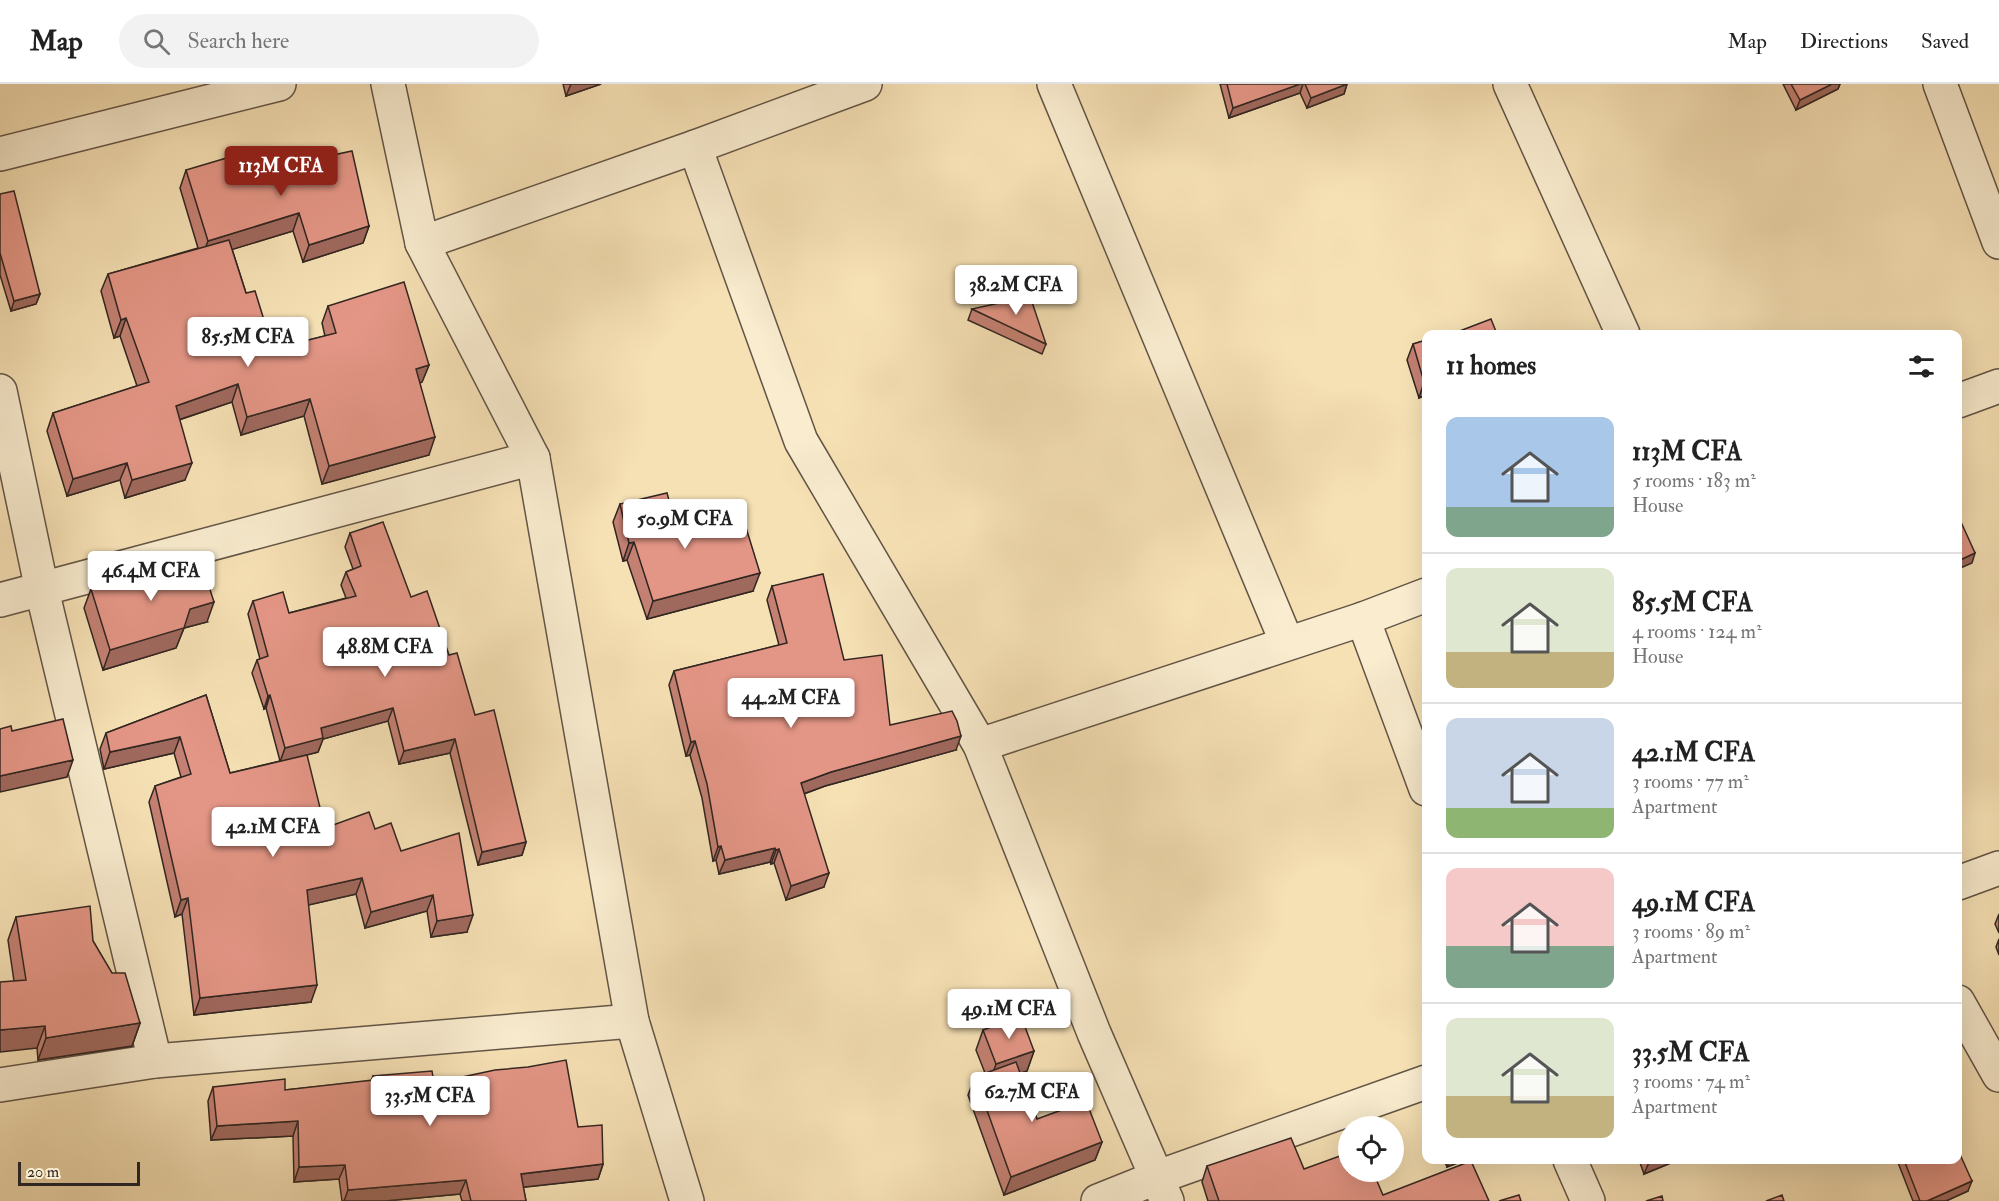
<!DOCTYPE html>
<html lang="en">
<head>
<meta charset="utf-8">
<style>
  body { margin:0; font-family:"IM FELL Double Pica",serif; background:#f2f2f2; color:#222; height:100vh; display:flex; flex-direction:column; font-size:22px; white-space:nowrap }
  * { box-sizing:border-box; margin:0 }
  p { font-size:20px; color:#767676 }
  .icon { flex:none; width:33px; height:33px; fill:none; stroke:currentColor; stroke-width:2; stroke-linecap:round; stroke-linejoin:round }
  .map { position:relative; flex:1; overflow:hidden }
  .sheet { position:absolute; left:1422px; top:246px; width:540px; height:834px; display:flex; flex-direction:column; background:#fff; border-radius:12px; box-shadow:0 6px 24px #0002 }
  .sheet>* { flex:none }
  .controls { position:absolute; left:1338px; top:1032px; display:grid; gap:12px }
  .controls a { display:grid; place-items:center; width:66px; height:66px; border-radius:50%; background:#fff; box-shadow:0 6px 24px #0002; font-size:30px }
  .scale { position:absolute; left:18px; bottom:15px; width:122px; box-sizing:border-box; padding-left:6px; border:3px solid #322621; border-top:0; font-size:16px; line-height:21px; white-space:nowrap; color:#322621; -webkit-text-stroke:4px #f9eccf; paint-order:stroke }
  .price { position:absolute; translate:-50% -51px; padding:0 14px; border-radius:6px; background:#fff; color:#222; font-size:20px; line-height:39px; filter:drop-shadow(0 2px 3px #0008) }
  .price::after { content:''; position:absolute; left:50%; top:36px; width:18px; height:14px; margin-left:-9px; background:inherit; clip-path:polygon(0 0,100% 0,50% 100%) }
  .price.on { background:#8f2418; color:#fff }
  ul { padding:0; list-style:none }
  li { display:flex; align-items:center; gap:18px; height:150px; padding:0 24px }
  li+li { border-top:2px solid #e0e0e0 }
  li span { display:grid; place-items:center; flex:none; width:168px; height:120px; border-radius:12px; color:#555 }
  li>.icon { margin-inline-start:auto }
  span .icon { width:72px; height:72px; fill:#fffc; stroke-width:1 }
  li b { font-size:26px }
  h2 { display:flex; justify-content:space-between; align-items:center; height:72px; padding:0 24px; font-size:26px }
  header { display:flex; align-items:center; gap:36px; box-sizing:border-box; height:84px; padding:0 30px; background:#fff; border-bottom:2px solid #e0e0e0 }
  header strong { font-size:28px }
  nav { display:flex; gap:33px; margin-inline-start:auto; font-size:21px }
  .search { width:420px; height:54px; background:#f2f2f2; display:flex; align-items:center; gap:15px; box-sizing:border-box; padding:0 21px; border-radius:33px; color:#767676; font-size:22px }
  .map>svg:first-child { display:block }
</style>
</head>
<body>
<header>
<strong>Map</strong>
<div class="search"><svg class="icon" aria-label="search" viewBox="0 0 24 24"><circle cx="10" cy="10" r="6"/><path d="M15 15l6 6"/></svg>Search here</div>
<nav><a>Map</a><a>Directions</a><a>Saved</a></nav>
</header>
<div class="map">
<svg width="1999" height="1117" viewBox="0 0 1999 1117">
  <rect width="100%" height="100%" fill="#f6e1b5"/>
  <filter id="stains"><feTurbulence type="fractalNoise" baseFrequency=".00333" numOctaves="4"/><feColorMatrix values="0 0 0 0 .2 0 0 0 0 .09 0 0 0 0 .02 0 0 0 .5 -.17"/></filter>
  <radialGradient id="worn" r=".72"><stop offset=".6" stop-color="#630" stop-opacity="0"/><stop offset="1" stop-color="#630" stop-opacity=".3"/></radialGradient>
  <g fill="none" stroke-linecap="round" stroke-linejoin="round">
    <defs>
      <g id="minor">
        <polyline points="388,0 422,159 533,374 632,937 687,1117"/>
        <polyline points="1054,0 1287,559"/>
        <polyline points="1510,0 1623,250"/>
        <polyline points="1940,0 1999,158"/>
        <polyline points="695,63 801,357 980,661 1094,949 1167,1117"/>
        <polyline points="0,70 279,0"/>
        <polyline points="422,159 695,63 865,0"/>
        <polyline points="0,307 42,506 155,977"/>
        <polyline points="1958,317 1999,302"/>
        <polyline points="0,516 533,374"/>
        <polyline points="1363,535 1426,705"/>
        <polyline points="980,661 1363,535 1426,511"/>
        <polyline points="1958,799 1999,784"/>
        <polyline points="1958,918 1999,991"/>
        <polyline points="0,1001 155,977 632,937"/>
        <polyline points="1570,1076 1588,1117"/>
        <polyline points="1098,1117 1158,1093 1426,998"/>
      </g>
    </defs>
    <use href="#minor" stroke="#635546" stroke-width="36"/>
    <use href="#minor" stroke="#f9eccf" stroke-width="33"/>
  </g>
  <g fill="#c48173" stroke="#322621" stroke-width="1.5">
    <polygon points="563,0 601,0 566,12"/>
    <polygon points="1220,0 1347,0 1344,10 1307,24 1300,9 1229,34"/>
    <polygon points="1783,0 1840,0 1838,5 1796,26"/>
    <polygon points="186,86 236,92 369,142 363,159 303,178 293,147 232,165 246,209 273,265 325,252 322,239 328,222 429,281 422,298 420,299 429,371 322,400 304,332 241,351 232,318 179,336 185,396 125,414 120,396 67,412 47,347 53,329 137,302 120,252 114,254 101,207 108,190 198,164 180,104"/>
    <polygon points="0,110 40,210 36,220 11,227 0,191"/>
    <polygon points="972,225 1046,260 1042,270 968,236"/>
    <polygon points="1426,256 1426,311 1419,314 1407,276 1413,260"/>
    <polygon points="620,420 679,453 753,507 647,535 627,476 623,477 613,438"/>
    <polygon points="350,449 411,513 449,571 475,631 526,758 522,771 478,781 450,669 399,680 388,637 323,655 318,668 286,676 325,744 375,745 401,767 467,848 431,853 427,827 365,844 356,810 308,821 311,918 194,931 182,830 175,833 149,718 155,702 181,693 174,669 104,685 100,665 106,649 206,611 230,689 280,677 266,624 264,625 252,589 257,576 260,575 248,530 253,517 289,529 346,514 341,501 346,488 353,485 345,463"/>
    <polygon points="772,502 844,576 890,641 956,666 825,702 804,710 824,803 786,816 774,779 771,780 770,778 719,790 716,776 713,777 702,714 690,671 686,672 669,601 674,587 779,561 767,516"/>
    <polygon points="91,505 207,538 184,544 176,564 103,586 84,524"/>
    <polygon points="1999,830 1999,849 1995,840"/>
    <polygon points="16,833 93,857 140,939 132,962 38,976 37,964 14,897 8,856"/>
    <polygon points="1999,855 1999,871 1996,863"/>
    <polygon points="983,946 1034,967 1027,987 1020,989 1037,1035 1102,1058 1095,1076 1004,1111 968,1011 975,993 985,989 976,966"/>
    <polygon points="373,992 434,999 578,1043 603,1080 598,1095 523,1103 526,1117 462,1117 460,1110 385,1117 342,1117 339,1095 294,1098 293,1052 211,1056 208,1017 213,1003 285,1006 371,997"/>
    <polygon points="1426,1019 1426,1032 1424,1026"/>
    <polygon points="1444,1076 1465,1076 1447,1083"/>
    <polygon points="1639,1076 1678,1076 1644,1090"/>
    <polygon points="1897,1076 1958,1076 1968,1107 1946,1117 1913,1117"/>
    <polygon points="1207,1082 1304,1085 1383,1111 1489,1117 1208,1117 1202,1098"/>
  </g>
  <g fill="#a0695e" stroke="#322621" stroke-width="1.5">
    <polygon points="571,0 601,0 566,12"/>
    <polygon points="1300,0 1303,0 1300,9 1229,34 1233,24"/>
    <polygon points="1347,0 1344,10 1307,24 1311,14"/>
    <polygon points="1832,0 1840,0 1838,5 1796,26 1800,16"/>
    <polygon points="299,129 293,147 201,175 208,157"/>
    <polygon points="369,142 363,159 303,178 309,161"/>
    <polygon points="40,210 36,220 11,227 14,217"/>
    <polygon points="126,234 120,252 114,254 121,236"/>
    <polygon points="429,281 422,298 410,302 416,285"/>
    <polygon points="1426,297 1426,311 1419,314 1424,298"/>
    <polygon points="238,300 232,318 169,339 176,322"/>
    <polygon points="310,315 304,332 241,351 247,333"/>
    <polygon points="435,353 429,371 322,400 329,382"/>
    <polygon points="127,379 120,396 67,412 73,395"/>
    <polygon points="192,379 185,396 125,414 132,396"/>
    <polygon points="634,458 627,476 623,477 629,459"/>
    <polygon points="1975,469 1972,479 1958,485 1958,477"/>
    <polygon points="760,489 753,507 647,535 653,517"/>
    <polygon points="214,518 207,538 184,544 176,564 103,586 110,566 190,525"/>
    <polygon points="270,611 266,624 264,625 268,612"/>
    <polygon points="393,624 388,637 323,655 318,668 280,678 285,664 321,644"/>
    <polygon points="961,652 956,666 825,702 795,713 801,699 831,688"/>
    <polygon points="180,653 174,669 104,685 110,668"/>
    <polygon points="455,655 450,669 399,680 404,667"/>
    <polygon points="695,657 690,671 686,672 691,658"/>
    <polygon points="73,676 67,693 0,708 0,692"/>
    <polygon points="526,758 522,771 478,781 482,768"/>
    <polygon points="721,762 716,776 713,777 718,763"/>
    <polygon points="775,764 770,778 719,790 725,776"/>
    <polygon points="779,765 774,779 771,780 776,766"/>
    <polygon points="829,789 824,803 786,816 791,802"/>
    <polygon points="362,794 356,810 300,823 307,806"/>
    <polygon points="433,811 427,827 365,844 371,828"/>
    <polygon points="188,814 182,830 175,833 181,816"/>
    <polygon points="473,831 467,848 431,853 437,837"/>
    <polygon points="317,901 311,918 194,931 200,914"/>
    <polygon points="140,939 132,962 38,976 46,954"/>
    <polygon points="45,942 37,964 0,968 0,946"/>
    <polygon points="1034,967 1027,987 989,1000 996,980"/>
    <polygon points="298,1037 293,1052 211,1056 217,1042"/>
    <polygon points="1102,1058 1095,1076 1004,1111 1011,1093"/>
    <polygon points="1450,1076 1465,1076 1447,1083"/>
    <polygon points="1650,1076 1678,1076 1644,1090"/>
    <polygon points="603,1080 598,1095 516,1104 521,1090"/>
    <polygon points="345,1081 339,1095 294,1098 299,1083"/>
    <polygon points="466,1096 460,1110 385,1117 344,1117 348,1106"/>
    <polygon points="1972,1097 1968,1107 1946,1117 1927,1117"/>
  </g>
  <g fill="#e49686" stroke="#322621" stroke-width="1.5">
    <polygon points="1227,0 1300,0 1233,24"/>
    <polygon points="1305,0 1347,0 1311,14"/>
    <polygon points="1791,0 1832,0 1800,16"/>
    <polygon points="352,67 369,142 309,161 299,129 208,157 186,86 230,73 236,92"/>
    <polygon points="14,107 40,210 14,217 0,169 0,110"/>
    <polygon points="229,156 246,209 255,207 273,265 336,249 328,222 404,198 429,281 416,285 435,353 329,382 310,315 247,333 238,300 176,322 192,379 132,396 127,379 73,395 53,329 149,298 126,234 121,236 108,190"/>
    <polygon points="1030,212 1046,260 972,225"/>
    <polygon points="1491,235 1497,250 1447,250 1457,248"/>
    <polygon points="1426,256 1426,297 1424,298 1413,260"/>
    <polygon points="667,409 679,453 743,434 760,489 653,517 634,458 629,459 620,420"/>
    <polygon points="383,438 411,513 427,507 449,571 457,569 475,631 494,626 526,758 482,768 455,655 404,667 393,624 321,644 323,654 285,664 270,611 268,612 257,576 268,572 253,517 283,508 289,529 356,512 346,488 361,482 350,449"/>
    <polygon points="1961,438 1975,469 1958,477 1958,440"/>
    <polygon points="199,472 214,518 190,525 184,544 110,566 91,505"/>
    <polygon points="823,490 844,576 882,571 890,641 952,627 957,637 961,652 831,688 801,699 829,789 791,802 779,765 776,766 775,764 725,776 721,762 718,763 707,700 695,657 691,658 674,587 787,559 772,502"/>
    <polygon points="206,611 230,689 307,671 325,744 369,728 375,745 391,739 401,767 459,749 473,831 437,837 433,811 371,828 362,794 307,806 317,901 200,914 188,814 181,816 155,702 191,690 180,653 110,668 106,649"/>
    <polygon points="63,635 73,676 0,692 0,645 11,642 12,647"/>
    <polygon points="90,822 93,857 112,889 125,889 140,939 46,954 45,942 0,946 0,898 26,896 16,833"/>
    <polygon points="1021,932 1034,967 996,980 983,946"/>
    <polygon points="566,976 578,1043 602,1041 603,1080 521,1090 526,1117 471,1117 466,1096 348,1106 345,1081 299,1083 298,1037 217,1042 213,1003 285,995 285,1006 373,996 373,992 432,987 434,999 495,986 528,983"/>
    <polygon points="1016,978 1037,1035 1086,1017 1102,1058 1011,1093 975,993"/>
    <polygon points="1291,1054 1304,1085 1348,1069 1348,1088 1373,1088 1383,1111 1471,1077 1489,1117 1219,1117 1207,1082"/>
    <polygon points="1958,1066 1972,1097 1927,1117 1920,1117 1904,1076 1958,1076"/>
    <polygon points="1519,1111 1521,1117 1499,1117"/>
    <polygon points="1782,1111 1784,1117 1766,1117"/>
    <polygon points="1662,1112 1663,1117 1646,1117"/>
  </g>
  <rect width="100%" height="100%" filter="url(#stains)"/>
  <rect width="100%" height="100%" fill="url(#worn)"/>
</svg>
<div class="controls">
<a><svg class="icon" aria-label="locate" viewBox="0 0 24 24"><circle cx="12" cy="12" r="6"/><path d="M12 2v4M12 18v4M2 12h4M18 12h4"/></svg></a>
</div>
<div class="scale">20 m</div>
<b class="price on" style="left:281px;top:113px">113M CFA</b>
<b class="price" style="left:1016px;top:232px">38.2M CFA</b>
<b class="price" style="left:248px;top:284px">85.5M CFA</b>
<b class="price" style="left:685px;top:466px">50.9M CFA</b>
<b class="price" style="left:151px;top:518px">46.4M CFA</b>
<b class="price" style="left:385px;top:594px">48.8M CFA</b>
<b class="price" style="left:791px;top:645px">44.2M CFA</b>
<b class="price" style="left:273px;top:774px">42.1M CFA</b>
<b class="price" style="left:1009px;top:956px">49.1M CFA</b>
<b class="price" style="left:1032px;top:1039px">62.7M CFA</b>
<b class="price" style="left:430px;top:1043px">33.5M CFA</b>
<section class="sheet">
<h2>11 homes<svg class="icon" aria-label="filters" viewBox="0 0 24 24"><path d="M4 7h16M4 17h16"/><circle cx="9" cy="7" r="2"/><circle cx="15" cy="17" r="2"/></svg></h2>
<ul>
<li><span style="background:linear-gradient(#a9c7e8 75%,#7fa58c 0)"><svg class="icon" aria-label="home" viewBox="0 0 24 24"><path d="M3 11l9-7 9 7M6 9v11h12V9"/></svg></span><div><b>113M CFA</b><p>5 rooms · 183 m²</p><p>House</p></div></li>
<li><span style="background:linear-gradient(#dfe7d0 70%,#c2b280 0)"><svg class="icon" aria-label="home" viewBox="0 0 24 24"><path d="M3 11l9-7 9 7M6 9v11h12V9"/></svg></span><div><b>85.5M CFA</b><p>4 rooms · 124 m²</p><p>House</p></div></li>
<li><span style="background:linear-gradient(#c9d6e8 75%,#8fb573 0)"><svg class="icon" aria-label="home" viewBox="0 0 24 24"><path d="M3 11l9-7 9 7M6 9v11h12V9"/></svg></span><div><b>42.1M CFA</b><p>3 rooms · 77 m²</p><p>Apartment</p></div></li>
<li><span style="background:linear-gradient(#f6c9c9 65%,#7fa58c 0)"><svg class="icon" aria-label="home" viewBox="0 0 24 24"><path d="M3 11l9-7 9 7M6 9v11h12V9"/></svg></span><div><b>49.1M CFA</b><p>3 rooms · 89 m²</p><p>Apartment</p></div></li>
<li><span style="background:linear-gradient(#dfe7d0 65%,#c2b280 0)"><svg class="icon" aria-label="home" viewBox="0 0 24 24"><path d="M3 11l9-7 9 7M6 9v11h12V9"/></svg></span><div><b>33.5M CFA</b><p>3 rooms · 74 m²</p><p>Apartment</p></div></li>
</ul>
</section>
</div>
</body>
</html>
